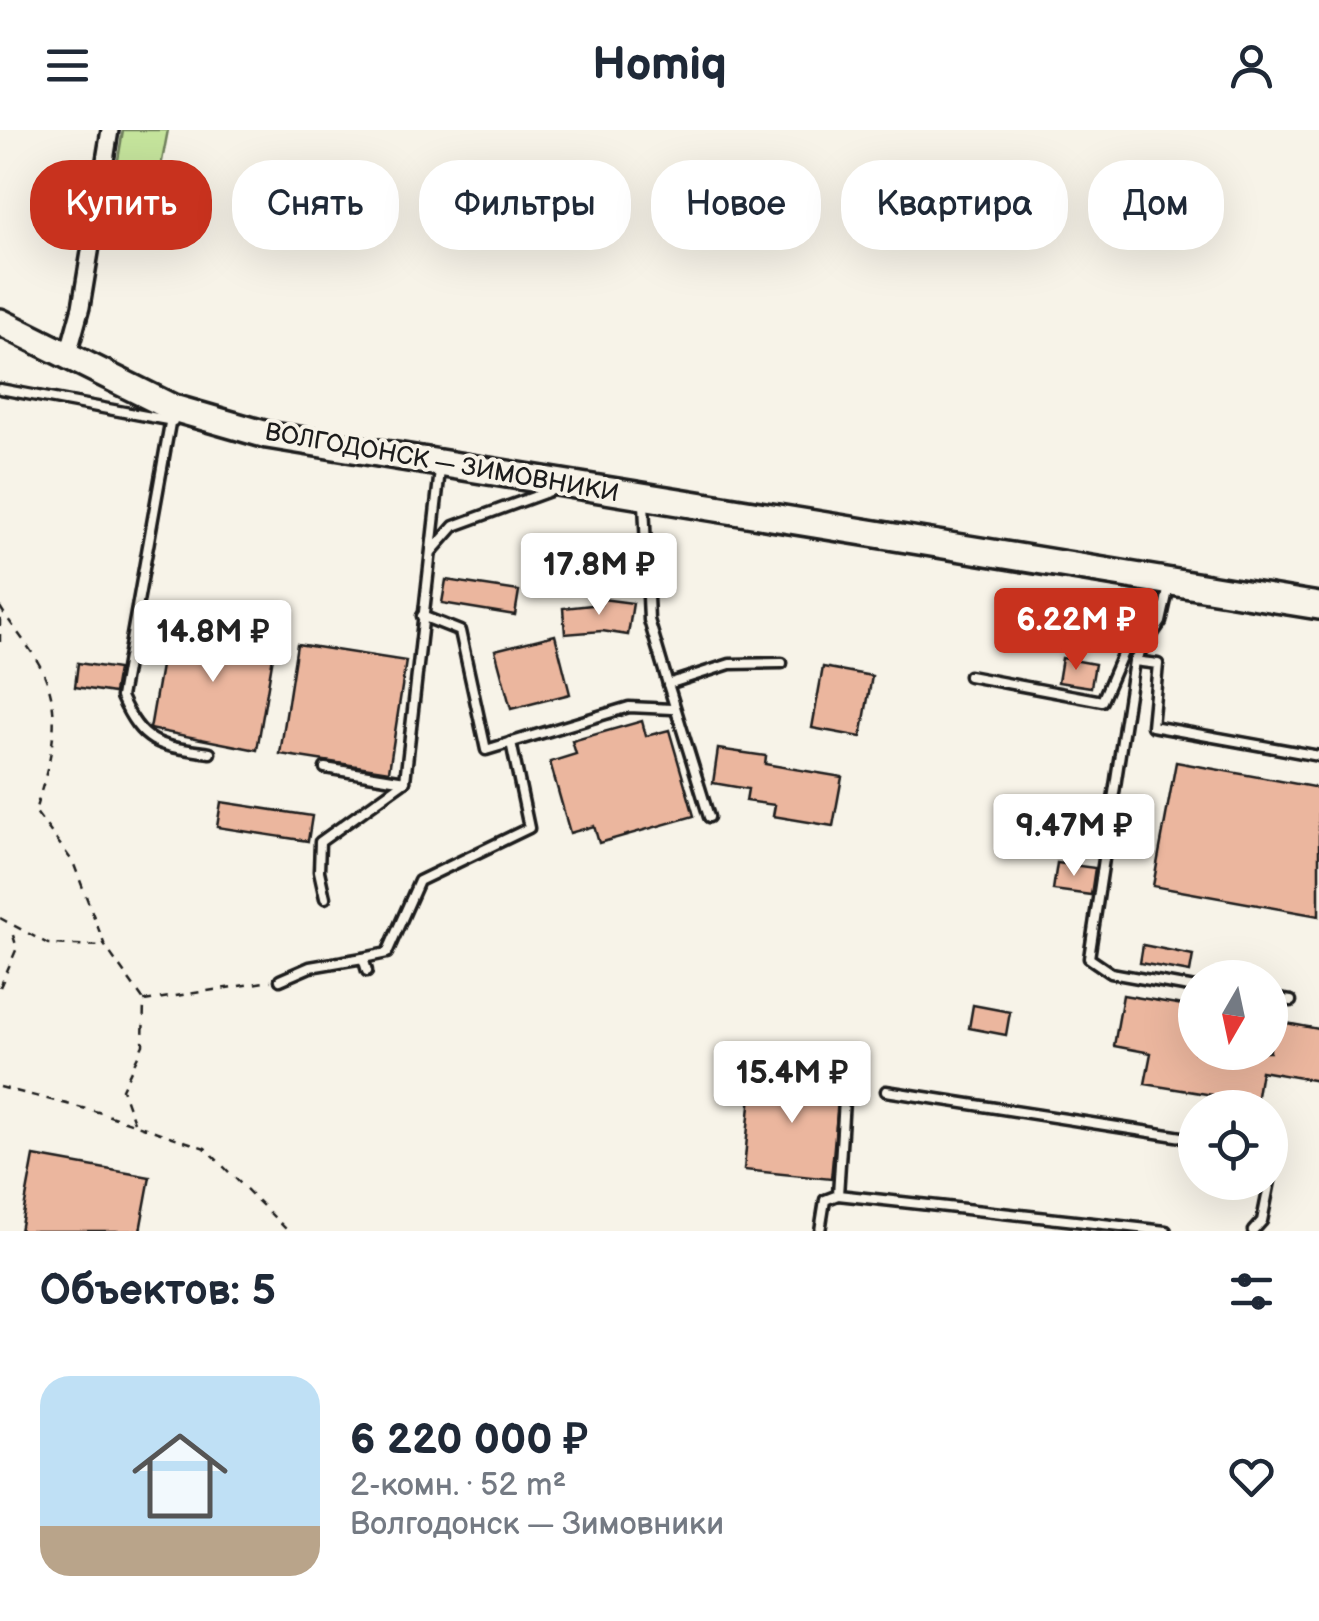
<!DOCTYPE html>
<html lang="ru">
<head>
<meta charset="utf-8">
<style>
  body { margin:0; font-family:"Balsamiq Sans",sans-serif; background:#f6f6f7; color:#1f2937; height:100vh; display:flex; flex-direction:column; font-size:38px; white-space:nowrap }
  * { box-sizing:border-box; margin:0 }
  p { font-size:32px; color:#747a83 }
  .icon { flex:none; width:55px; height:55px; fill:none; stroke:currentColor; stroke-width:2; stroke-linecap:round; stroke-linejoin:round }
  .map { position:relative; height:1101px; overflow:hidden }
  .sheet { display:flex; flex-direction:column; background:#fff; flex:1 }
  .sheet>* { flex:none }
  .guide { position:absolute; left:30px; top:30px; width:1260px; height:90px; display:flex; gap:20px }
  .needle { width:65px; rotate:189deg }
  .tools { position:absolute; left:1178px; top:830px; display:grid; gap:20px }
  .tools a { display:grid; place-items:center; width:110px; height:110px; border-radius:50%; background:#fff; box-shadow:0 10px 40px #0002; font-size:50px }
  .price { position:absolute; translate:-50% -85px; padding:0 22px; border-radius:10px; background:#fff; color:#222; font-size:32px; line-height:65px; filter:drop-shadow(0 2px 5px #0008) }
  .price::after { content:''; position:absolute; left:50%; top:60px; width:30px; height:22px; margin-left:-15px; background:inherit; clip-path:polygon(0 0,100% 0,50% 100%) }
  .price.on { background:#c8321e; color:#fff }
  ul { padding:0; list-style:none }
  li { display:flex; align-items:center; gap:30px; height:250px; padding:0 40px }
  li+li { border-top:2px solid #e0e1e3 }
  li span { display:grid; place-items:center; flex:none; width:280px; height:200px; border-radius:30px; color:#555 }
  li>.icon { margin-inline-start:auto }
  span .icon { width:120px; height:120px; fill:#fffc; stroke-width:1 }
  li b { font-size:42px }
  h2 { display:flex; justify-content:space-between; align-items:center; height:120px; padding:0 40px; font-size:42px }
  .pill { padding:0 35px; border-radius:40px; background:#fff; box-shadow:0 10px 40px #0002; font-size:35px; line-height:90px }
  .pill.on { background:#c8321e; color:#fff }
  header { display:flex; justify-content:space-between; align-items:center; height:130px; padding:0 40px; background:#fff; font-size:45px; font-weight:700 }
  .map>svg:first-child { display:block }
</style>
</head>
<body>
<header><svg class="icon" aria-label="menu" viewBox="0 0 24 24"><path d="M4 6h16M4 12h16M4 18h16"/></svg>Homiq<svg class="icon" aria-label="person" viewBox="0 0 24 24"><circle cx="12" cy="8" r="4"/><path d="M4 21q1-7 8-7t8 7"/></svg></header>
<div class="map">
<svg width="1319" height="1101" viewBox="0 0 1319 1101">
  <rect width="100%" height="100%" fill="#f7f3e8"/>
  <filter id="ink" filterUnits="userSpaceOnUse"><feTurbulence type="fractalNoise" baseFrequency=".01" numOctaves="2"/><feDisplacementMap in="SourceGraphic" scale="20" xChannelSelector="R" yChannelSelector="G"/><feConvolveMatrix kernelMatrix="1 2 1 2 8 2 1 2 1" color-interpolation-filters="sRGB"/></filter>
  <g filter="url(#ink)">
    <polygon fill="#c5e49c" stroke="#70805c" stroke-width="2.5" points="123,0 168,0 154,73 107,96"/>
    <g fill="#ebb69e" stroke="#1c1c1c" stroke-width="2.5">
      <polygon points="446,450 519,461 515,485 442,473"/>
      <polygon points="602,469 633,473 628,505 602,501 565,504 563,478 601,474"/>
      <polygon points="169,490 276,509 257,620 150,599"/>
      <polygon points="555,505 570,564 511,579 495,520"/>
      <polygon points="297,514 406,531 389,641 280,624"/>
      <polygon points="1062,528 1095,534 1091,557 1058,552"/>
      <polygon points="78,533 118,539 114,563 75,557"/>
      <polygon points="823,537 872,546 861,607 812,598"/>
      <polygon points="642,591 646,606 669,600 694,686 599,713 594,696 570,703 550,632 576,624 572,611"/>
      <polygon points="718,619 766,626 765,634 842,647 833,696 773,686 775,675 746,671 748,659 713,653"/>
      <polygon points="1176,632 1319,658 1319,786 1153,756"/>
      <polygon points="221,672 312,686 308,711 217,697"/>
      <polygon points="1057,733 1095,738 1091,765 1053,760"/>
      <polygon points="1143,815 1193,825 1190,842 1140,833"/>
      <polygon points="1123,865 1195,877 1195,922 1270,922 1270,890 1319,899 1318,951 1261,941 1256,972 1145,954 1151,923 1114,916"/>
      <polygon points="973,875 1010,882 1006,905 969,898"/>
      <polygon points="753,942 840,951 831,1049 744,1040"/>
      <polygon points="34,1026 150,1047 140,1101 20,1101"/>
    </g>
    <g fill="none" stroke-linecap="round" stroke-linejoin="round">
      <defs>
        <g id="lane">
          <polyline points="0,259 173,291"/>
          <path d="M172,282L121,567C143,616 160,616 210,623"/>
          <polyline points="644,372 649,490 668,554"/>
          <polyline points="432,421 454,396 550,361"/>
          <polyline points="1169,456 1161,492 1134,531 1089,828 1111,843 1195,858"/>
          <polyline points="422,486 460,501 486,620 629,577 672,579"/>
          <polyline points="1134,531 1158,534 1152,596 1319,626"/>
          <polyline points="969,546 1102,571 1124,520 1149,506"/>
          <polyline points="325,638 405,651 440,340"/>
          <polyline points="709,687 668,554 730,534 782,533"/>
          <polyline points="325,768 319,741 320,712 405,651"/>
          <polyline points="363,828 387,823 419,751 529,698 511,612"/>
          <polyline points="280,850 310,837 363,828 367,841"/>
          <polyline points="1270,868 1291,871"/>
          <polyline points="886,961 1195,1009"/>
          <polyline points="838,1065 1166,1101"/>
          <polyline points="820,1101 825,1070 838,1065 844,970"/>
          <polyline points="1253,1101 1262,1091 1270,1051"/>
        </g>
        <polyline id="street" points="67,228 81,177 110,0"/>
        <polyline id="primary" points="0,192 173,278 267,305 1319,476"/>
      </defs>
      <use href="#lane" stroke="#1c1c1c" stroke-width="15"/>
      <use href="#street" stroke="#1c1c1c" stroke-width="22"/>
      <use href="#primary" stroke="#1c1c1c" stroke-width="32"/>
      <g stroke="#1c1c1c" stroke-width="2.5" stroke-dasharray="8 8" stroke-linecap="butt">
        <path d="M0,477C11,495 25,511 36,529C67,578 51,630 35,681L73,732L105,816L144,871"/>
        <polyline points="0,488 0,513"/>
        <polyline points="0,788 48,814 103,816"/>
        <polyline points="0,857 17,818 11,799"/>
        <polyline points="0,957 98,982 205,1018 288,1101"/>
        <polyline points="134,992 122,959 143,915 144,871 271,851"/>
      </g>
      <use href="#lane" stroke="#f7f3e8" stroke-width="8"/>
      <use href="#street" stroke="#f7f3e8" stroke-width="15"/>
      <use href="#primary" stroke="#f7f3e8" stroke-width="25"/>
    </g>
  </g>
  <g text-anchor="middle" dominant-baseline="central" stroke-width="8" stroke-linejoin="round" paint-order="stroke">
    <g font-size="25" fill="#1c1c1c" stroke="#f7f3e8">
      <text transform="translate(442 333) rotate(10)">ВОЛГОДОНСК — ЗИМОВНИКИ</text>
    </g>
  </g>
</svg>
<div class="tools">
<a><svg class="needle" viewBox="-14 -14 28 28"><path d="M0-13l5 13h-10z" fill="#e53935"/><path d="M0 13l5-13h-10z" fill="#747a83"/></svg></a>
<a><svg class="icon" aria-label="locate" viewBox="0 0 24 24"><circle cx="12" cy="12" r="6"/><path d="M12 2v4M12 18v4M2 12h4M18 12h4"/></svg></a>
</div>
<b class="price" style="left:599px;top:488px">17.8M ₽</b>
<b class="price on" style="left:1076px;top:543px">6.22M ₽</b>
<b class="price" style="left:213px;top:555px">14.8M ₽</b>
<b class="price" style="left:1074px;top:749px">9.47M ₽</b>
<b class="price" style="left:792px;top:996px">15.4M ₽</b>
<div class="guide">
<a class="pill on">Купить</a>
<a class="pill">Снять</a>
<a class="pill">Фильтры</a>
<a class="pill">Новое</a>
<a class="pill">Квартира</a>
<a class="pill">Дом</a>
</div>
</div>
<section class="sheet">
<h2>Объектов: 5<svg class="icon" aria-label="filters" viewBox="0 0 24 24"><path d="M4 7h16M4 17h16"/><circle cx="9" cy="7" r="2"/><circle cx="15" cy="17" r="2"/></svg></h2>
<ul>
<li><span style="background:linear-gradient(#bfe0f5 75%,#b9a48a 0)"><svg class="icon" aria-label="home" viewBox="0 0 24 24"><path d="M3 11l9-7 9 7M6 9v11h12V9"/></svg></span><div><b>6 220 000 ₽</b><p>2-комн. · 52 m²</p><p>Волгодонск — Зимовники</p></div><svg class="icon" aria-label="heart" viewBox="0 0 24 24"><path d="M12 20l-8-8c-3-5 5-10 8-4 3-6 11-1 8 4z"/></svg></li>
</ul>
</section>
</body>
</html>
